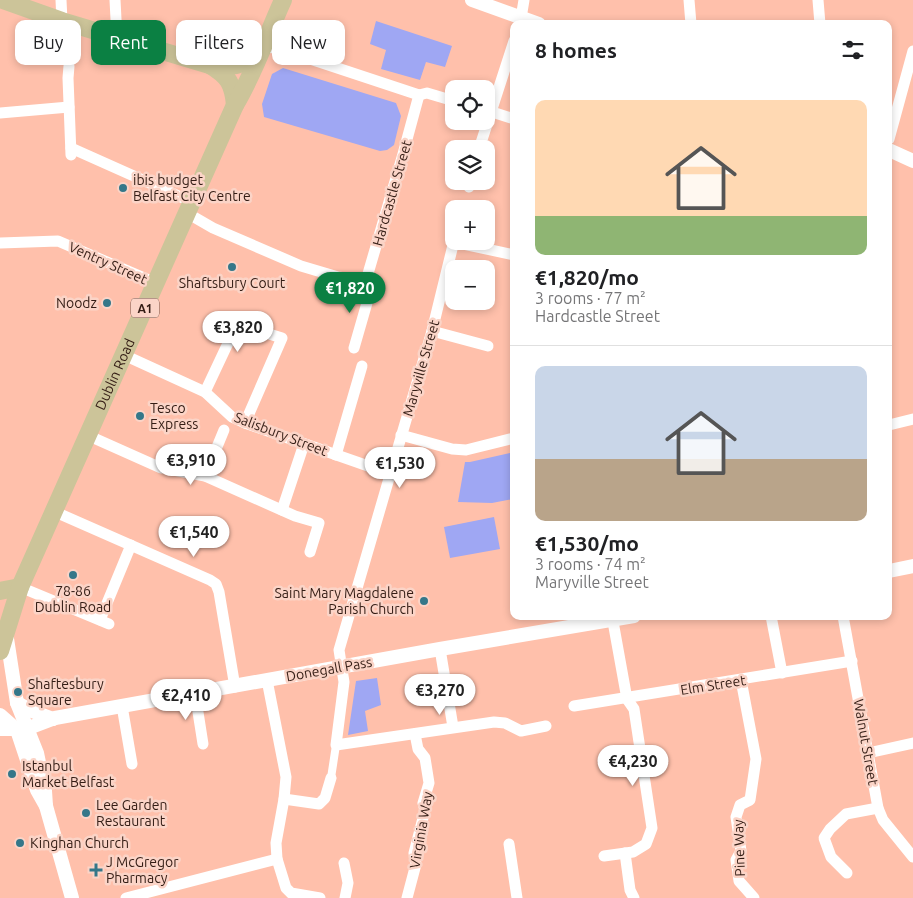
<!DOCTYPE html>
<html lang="en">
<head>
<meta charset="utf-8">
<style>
  body { margin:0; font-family:Ubuntu,sans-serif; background:#f2f2f2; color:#202124; height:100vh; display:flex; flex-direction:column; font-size:19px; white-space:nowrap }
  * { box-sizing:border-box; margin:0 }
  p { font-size:16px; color:#757577 }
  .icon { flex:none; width:28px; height:28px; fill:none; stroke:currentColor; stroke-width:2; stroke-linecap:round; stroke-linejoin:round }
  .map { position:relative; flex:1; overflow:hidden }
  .drawer { position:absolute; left:510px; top:20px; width:382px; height:600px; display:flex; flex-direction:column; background:#fff; border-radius:10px; box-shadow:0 2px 8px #0003 }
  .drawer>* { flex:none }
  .hud { position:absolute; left:15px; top:20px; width:420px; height:45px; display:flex; gap:10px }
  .controls { position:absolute; left:445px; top:80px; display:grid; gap:10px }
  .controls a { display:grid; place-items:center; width:50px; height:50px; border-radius:10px; background:#fff; box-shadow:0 2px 8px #0003; font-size:25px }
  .price { position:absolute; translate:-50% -42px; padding:0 11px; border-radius:18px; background:#fff; color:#222; font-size:16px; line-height:32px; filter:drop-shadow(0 1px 2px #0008) }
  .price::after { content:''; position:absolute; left:50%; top:30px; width:15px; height:11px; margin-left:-8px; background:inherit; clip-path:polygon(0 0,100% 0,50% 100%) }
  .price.on { background:#0b8043; color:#fff }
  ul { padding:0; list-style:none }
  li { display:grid; align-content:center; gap:10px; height:265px; padding:0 25px }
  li+li { border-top:1px solid #e0e0e0 }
  li span { display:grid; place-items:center; height:155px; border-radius:10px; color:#555 }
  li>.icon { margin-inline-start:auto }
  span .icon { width:90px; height:90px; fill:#fffc; stroke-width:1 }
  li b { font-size:21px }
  h2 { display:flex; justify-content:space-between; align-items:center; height:60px; padding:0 25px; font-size:21px }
  .tag { padding:0 18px; border-radius:10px; background:#fff; box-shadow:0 2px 8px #0003; font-size:18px; line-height:45px }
  .tag.on { background:#0b8043; color:#fff }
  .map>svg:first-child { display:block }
</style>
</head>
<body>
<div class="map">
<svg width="913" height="898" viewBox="0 0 913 898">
  <rect width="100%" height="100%" fill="#ffc0ab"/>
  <g fill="#9fa7f3">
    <polygon points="376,21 452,46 445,67 426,62 420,80 381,69 386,50 370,44"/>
    <polygon points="283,68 396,103 401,116 394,145 387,150 380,151 264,117 262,104 272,74"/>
    <polygon points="510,453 513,499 492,503 458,502 465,462 470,462"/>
    <polygon points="494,517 500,549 450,558 444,527"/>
    <polygon points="377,678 381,705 365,711 368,731 348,735 356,681"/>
  </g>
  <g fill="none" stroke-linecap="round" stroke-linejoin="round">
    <polyline stroke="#fff" stroke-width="8" points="331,778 336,745"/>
    <g stroke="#fff" stroke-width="11">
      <polyline points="61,0 62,21"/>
      <polyline points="115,0 117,38"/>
      <polyline points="689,0 691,24"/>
      <polyline points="818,0 820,24"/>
      <polyline points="520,24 524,0"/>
      <polyline points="262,46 280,49 419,95 427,93 454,101"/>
      <polyline points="69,66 68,78 71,155"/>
      <polyline points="486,110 514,119"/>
      <polyline points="0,113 69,107"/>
      <polyline points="889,139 913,51"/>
      <polyline points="71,148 192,202"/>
      <polyline points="479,149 514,41"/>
      <polyline points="469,187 470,181"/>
      <polyline points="187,213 213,228 301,266 338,277 361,280 367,277"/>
      <polyline points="454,241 432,331 339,650 344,682 336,745 494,722 505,723 521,731 546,726"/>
      <polyline points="454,242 514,255"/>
      <polyline points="0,243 58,241 156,283"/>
      <polyline points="432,331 488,346"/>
      <polyline points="354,348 371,289 371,285 367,277 403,154 419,95"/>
      <polyline points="124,355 205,392 232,417 245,423 391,474"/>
      <polyline points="205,392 237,324 282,338 245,423"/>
      <polyline points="889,425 913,419"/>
      <polyline points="87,435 161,468"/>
      <polyline points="401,435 452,449 466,450 514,438"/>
      <polyline points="336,455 362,366"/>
      <polyline points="168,469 205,476 295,516 319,523 310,552"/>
      <polyline points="205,476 224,430"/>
      <polyline points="282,510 304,444"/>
      <polyline points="53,511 210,580 216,584 219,592 235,687"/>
      <polyline points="20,587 109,624"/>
      <polyline points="771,616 782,673"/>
      <polyline points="843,616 878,808 883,820 913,857"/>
      <polyline points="100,620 131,545"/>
      <polyline points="440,649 453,727"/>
      <polyline points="267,680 286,777 284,799 276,843 277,859 286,888 291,893 320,898"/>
      <polyline points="741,680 756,759 750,800 740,805 736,817 741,851 736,860 739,881 754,898"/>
      <polyline points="195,693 203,744"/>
      <polyline points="122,706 132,764"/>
      <polyline points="574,706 852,661"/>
      <polyline points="868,753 913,743"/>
      <polyline points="284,799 319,804 325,798 331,778"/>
      <polyline points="509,844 517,898"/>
      <polyline points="625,853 630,890 634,898"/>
      <polyline points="604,856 633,852 646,844 652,828 634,709 627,699 612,616"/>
      <polyline points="344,863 348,883 345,898"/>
      <polyline points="847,873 831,857 824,838 830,829 846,814 878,808"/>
      <polyline points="126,898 277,859"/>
      <polyline points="407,898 416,864 414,853 425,810 423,803 429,783 425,758 418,749 415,734"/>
    </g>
    <g stroke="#fff" stroke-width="14">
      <polyline points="472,0 539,24"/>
      <polyline points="889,150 913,161"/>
      <polyline points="889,571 913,566"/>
      <polyline points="6,632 17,703 37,753 45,791 46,806"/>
      <polyline points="17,703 32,711 53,719"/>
      <polyline points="0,715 17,730"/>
      <polyline points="0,729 26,729 55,718 440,649 634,616"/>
      <polyline points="17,730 37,790 46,806 72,898"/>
    </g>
    <g stroke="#ccc499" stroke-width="18">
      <path d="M3,0L62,21L209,65C235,68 242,67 260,48"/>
      <path d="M210,65C228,76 233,83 235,105"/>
      <polyline points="0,591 20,587"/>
      <path id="s1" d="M0,651L20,587L235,105C255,72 267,35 283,0"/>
    </g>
  </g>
  <g fill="#357789" stroke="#fbd4c7" stroke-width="2">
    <circle cx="123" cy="188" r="5"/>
    <circle cx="232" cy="267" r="5"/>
    <circle cx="107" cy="303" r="5"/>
    <circle cx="140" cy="416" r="5"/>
    <circle cx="73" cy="575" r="5"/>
    <circle cx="424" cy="601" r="5"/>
    <circle cx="18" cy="692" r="5"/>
    <circle cx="12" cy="774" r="5"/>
    <circle cx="86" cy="813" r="5"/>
    <circle cx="20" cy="843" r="5"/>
    <path d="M93.5 862.5h5v5h5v5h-5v5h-5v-5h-5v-5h5z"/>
  </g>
  <g text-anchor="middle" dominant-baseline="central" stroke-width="5" stroke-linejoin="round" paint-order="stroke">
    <rect fill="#fbd4c7" stroke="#70544a" stroke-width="1" x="131" y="298.5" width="28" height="19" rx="4"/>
    <g font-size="12" font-weight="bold" fill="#341d15">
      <text x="145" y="308">A1</text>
    </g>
    <g font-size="14" fill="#341d15" stroke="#fbd4c7" text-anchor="start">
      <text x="133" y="180">ibis budget<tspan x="133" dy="16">Belfast City Centre</tspan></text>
      <text x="232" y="283" text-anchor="middle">Shaftsbury Court</text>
      <text x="97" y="303" text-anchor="end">Noodz</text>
      <text x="150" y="408">Tesco<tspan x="150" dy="16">Express</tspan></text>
      <text x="73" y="591" text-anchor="middle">78-86<tspan x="73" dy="16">Dublin Road</tspan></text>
      <text x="414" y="593" text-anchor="end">Saint Mary Magdalene<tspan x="414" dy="16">Parish Church</tspan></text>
      <text x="28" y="684">Shaftesbury<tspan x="28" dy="16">Square</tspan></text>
      <text x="22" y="766">Istanbul<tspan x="22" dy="16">Market Belfast</tspan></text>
      <text x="96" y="805">Lee Garden<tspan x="96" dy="16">Restaurant</tspan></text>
      <text x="30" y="843">Kinghan Church</text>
      <text x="106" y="862">J McGregor<tspan x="106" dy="16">Pharmacy</tspan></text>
    </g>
    <g font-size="14" fill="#341d15" stroke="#fbd4c7">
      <text transform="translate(392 193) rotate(-74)">Hardcastle Street</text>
      <text transform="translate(108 263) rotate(24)">Ventry Street</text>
      <text transform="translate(421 368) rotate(-74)">Maryville Street</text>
      <text stroke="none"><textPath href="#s1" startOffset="300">Dublin Road</textPath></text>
      <text transform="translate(281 434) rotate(21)">Salisbury Street</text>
      <text transform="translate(329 669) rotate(-10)">Donegall Pass</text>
      <text transform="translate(713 685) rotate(-9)">Elm Street</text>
      <text transform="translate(866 742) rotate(80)">Walnut Street</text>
      <text transform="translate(421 830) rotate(-80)">Virginia Way</text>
      <text transform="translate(739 848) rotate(-92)">Pine Way</text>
    </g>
  </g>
</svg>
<div class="controls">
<a><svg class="icon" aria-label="locate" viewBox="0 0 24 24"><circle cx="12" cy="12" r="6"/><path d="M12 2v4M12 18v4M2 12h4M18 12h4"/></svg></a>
<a><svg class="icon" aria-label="layers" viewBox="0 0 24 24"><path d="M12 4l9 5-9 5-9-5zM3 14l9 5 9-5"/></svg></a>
<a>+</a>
<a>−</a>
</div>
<b class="price on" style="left:350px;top:314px">€1,820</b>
<b class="price" style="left:238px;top:353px">€3,820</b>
<b class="price" style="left:191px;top:486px">€3,910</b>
<b class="price" style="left:400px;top:489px">€1,530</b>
<b class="price" style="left:194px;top:558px">€1,540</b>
<b class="price" style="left:440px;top:716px">€3,270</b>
<b class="price" style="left:186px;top:721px">€2,410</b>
<b class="price" style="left:633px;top:787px">€4,230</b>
<div class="hud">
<a class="tag">Buy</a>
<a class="tag on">Rent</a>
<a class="tag">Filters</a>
<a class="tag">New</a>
</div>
<section class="drawer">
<h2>8 homes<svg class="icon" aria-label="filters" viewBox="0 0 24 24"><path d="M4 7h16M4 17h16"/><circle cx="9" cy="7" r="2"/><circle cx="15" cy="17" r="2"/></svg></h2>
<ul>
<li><span style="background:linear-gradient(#ffd9b3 75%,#8fb573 0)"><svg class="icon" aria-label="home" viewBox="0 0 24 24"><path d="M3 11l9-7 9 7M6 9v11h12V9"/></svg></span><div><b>€1,820/mo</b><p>3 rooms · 77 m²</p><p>Hardcastle Street</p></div></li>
<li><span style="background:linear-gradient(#c9d6e8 60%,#b9a48a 0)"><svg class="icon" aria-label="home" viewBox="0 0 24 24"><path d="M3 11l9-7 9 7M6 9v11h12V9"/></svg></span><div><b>€1,530/mo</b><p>3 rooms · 74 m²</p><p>Maryville Street</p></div></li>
</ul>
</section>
</div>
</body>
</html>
